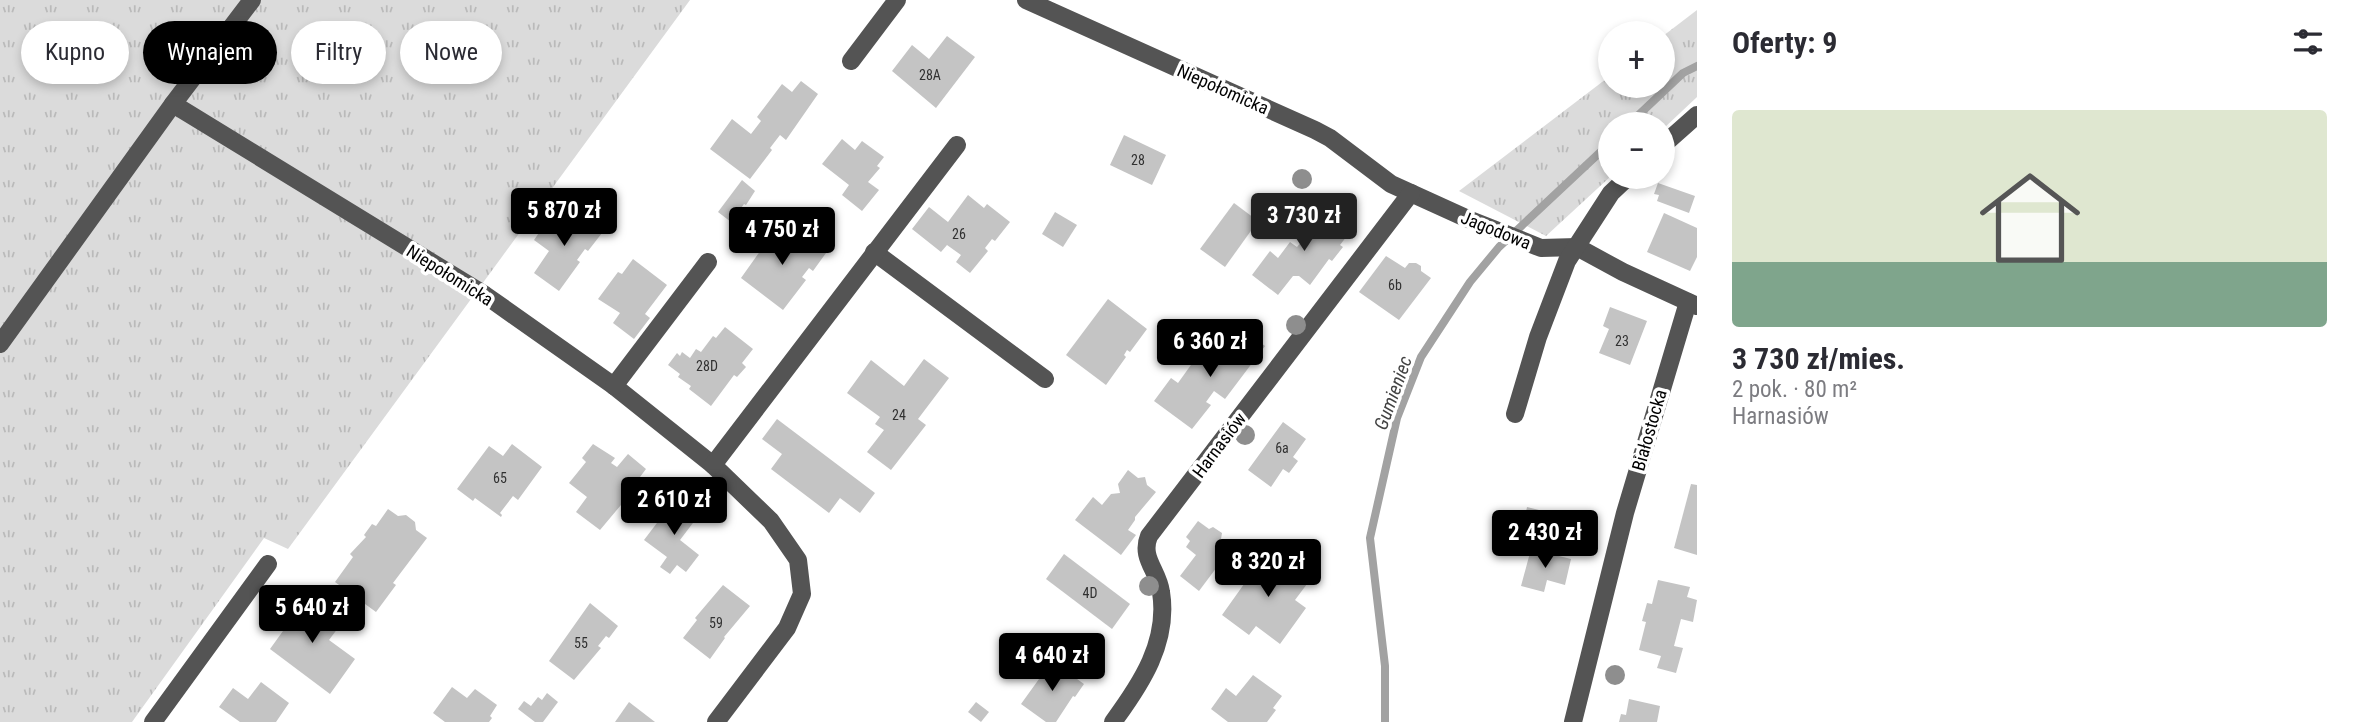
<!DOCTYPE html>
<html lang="pl">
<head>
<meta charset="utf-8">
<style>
  body { margin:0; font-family:"Roboto Condensed",sans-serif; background:#f2f2f3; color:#2b2b33; height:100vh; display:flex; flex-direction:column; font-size:26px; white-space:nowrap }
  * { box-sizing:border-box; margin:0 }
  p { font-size:23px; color:#7c7c81 }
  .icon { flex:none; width:38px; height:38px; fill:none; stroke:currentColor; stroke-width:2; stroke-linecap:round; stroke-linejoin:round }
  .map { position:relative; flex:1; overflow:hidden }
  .drawer { display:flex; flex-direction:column; background:#fff; width:665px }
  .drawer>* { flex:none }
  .guide { position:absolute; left:21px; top:21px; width:665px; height:63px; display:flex; gap:14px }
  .controls { position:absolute; left:1598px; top:21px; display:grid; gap:14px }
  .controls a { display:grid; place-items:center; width:77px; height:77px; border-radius:50%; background:#fff; box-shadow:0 4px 10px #0003; font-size:35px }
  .price { position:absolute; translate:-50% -60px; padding:0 16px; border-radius:7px; background:#000; color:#fff; font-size:23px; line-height:46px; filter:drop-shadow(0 2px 4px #0008) }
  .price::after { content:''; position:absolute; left:50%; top:42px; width:21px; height:16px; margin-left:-10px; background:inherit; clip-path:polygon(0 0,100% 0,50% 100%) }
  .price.selected { background:#222; color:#fff }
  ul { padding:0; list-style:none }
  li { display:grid; align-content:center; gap:14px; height:371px; padding:0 35px }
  li span { display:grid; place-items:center; height:217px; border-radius:7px; color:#555 }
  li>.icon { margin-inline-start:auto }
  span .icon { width:126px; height:126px; fill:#fffc; stroke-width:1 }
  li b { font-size:30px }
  h2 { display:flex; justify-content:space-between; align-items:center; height:84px; padding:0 35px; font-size:30px }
  .tag { padding:0 24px; border-radius:32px; background:#fff; box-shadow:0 4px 10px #0003; font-size:24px; line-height:63px }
  .tag.selected { background:#000; color:#fff }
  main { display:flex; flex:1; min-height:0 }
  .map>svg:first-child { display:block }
</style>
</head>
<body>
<main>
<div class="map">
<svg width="1697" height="722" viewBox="0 0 1697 722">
  <defs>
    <pattern id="grass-tufts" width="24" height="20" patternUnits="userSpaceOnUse" patternTransform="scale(1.75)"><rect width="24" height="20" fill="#dbdbdb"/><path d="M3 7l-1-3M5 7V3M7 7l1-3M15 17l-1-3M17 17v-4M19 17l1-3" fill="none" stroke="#bababa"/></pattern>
  </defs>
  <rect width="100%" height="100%" fill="#fff"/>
  <g fill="url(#grass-tufts)">
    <polygon points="0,0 690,0 288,549 264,538 132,722 0,722"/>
    <polygon points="1697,10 1697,97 1663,129 1662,124 1610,124 1610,177 1546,236 1459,191 1610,76 1610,86 1662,86 1663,36"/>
  </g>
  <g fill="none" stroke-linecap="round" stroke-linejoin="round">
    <g stroke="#a2a2a2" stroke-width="8">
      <polyline points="1629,124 1683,73 1697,66"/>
      <polyline points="1385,722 1385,666 1370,538 1397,418 1421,357 1470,282 1499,247 1610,143"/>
    </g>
  </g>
  <g fill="#c4c4c4">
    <polygon points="947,36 975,57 936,108 892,71 912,45 929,59"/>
    <polygon points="801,81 818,94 786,140 780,135 770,148 772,150 750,179 710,149 732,119 751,134 761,121 757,117 782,84 792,92"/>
    <polygon points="1124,135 1166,155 1152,185 1110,165"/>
    <polygon points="842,139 855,150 862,141 884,157 877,166 880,168 868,182 879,190 862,211 842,195 849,185 822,164"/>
    <polygon points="742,180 755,191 746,205 744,204 731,222 718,212"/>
    <polygon points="1658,183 1695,196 1689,213 1657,201 1659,195 1654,194"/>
    <polygon points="968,195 984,208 987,204 1010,222 995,241 992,239 985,248 988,251 970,273 956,262 961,255 947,245 941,252 912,229 929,207 948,222"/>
    <polygon points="1234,203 1258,221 1225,267 1200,249"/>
    <polygon points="1318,207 1331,218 1337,218 1338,221 1350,232 1340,245 1343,247 1332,261 1329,259 1310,285 1299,276 1293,276 1278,295 1252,275 1270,251 1278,258 1290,242 1297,247 1306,236 1299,231"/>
    <polygon points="1055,212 1077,225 1063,247 1042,234"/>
    <polygon points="1664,213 1697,228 1697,257 1690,271 1647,252"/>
    <polygon points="552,214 568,225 576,214 582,219 587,218 602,233 588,251 585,249 577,260 580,262 559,291 534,273 549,251 534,240"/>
    <polygon points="778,226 807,247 811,242 826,253 813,271 809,268 802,277 806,280 783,310 741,278"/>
    <polygon points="1386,256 1405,268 1409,263 1416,263 1421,266 1421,271 1431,278 1399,320 1359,292"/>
    <polygon points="633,259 667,285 645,314 650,318 634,339 613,323 620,313 598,299 618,272 622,274"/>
    <polygon points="1108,299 1147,329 1130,352 1127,350 1124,355 1126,357 1106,385 1066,355"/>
    <polygon points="1610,307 1647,321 1630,365 1599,353 1609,329 1603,326"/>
    <polygon points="725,327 753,349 742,363 746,367 737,377 734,375 711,406 689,389 691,386 678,377 680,374 668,365 677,353 680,356 682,352 690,358 696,349 701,352 713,336 716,338"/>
    <polygon points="1241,328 1265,346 1225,399 1214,391 1206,402 1211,405 1192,429 1154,401 1171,378 1178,383 1201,351 1215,362 1229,343 1227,341 1228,332 1234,330 1237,332"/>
    <polygon points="924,359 949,378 918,419 926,425 891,470 867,452 884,430 875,424 880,417 847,393 871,360 904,386"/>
    <polygon points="777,419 875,493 860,513 840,498 829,513 771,469 782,454 762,439"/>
    <polygon points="1283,422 1306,439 1293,457 1298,461 1289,473 1283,469 1271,487 1248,470"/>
    <polygon points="512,444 542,467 518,500 513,496 500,513 502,515 501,517 475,498 473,501 457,489 489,446 503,456"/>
    <polygon points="593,444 615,458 611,463 617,467 628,454 646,469 624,498 626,499 600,530 576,512 587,497 569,483 586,462 582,458"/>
    <polygon points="1128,470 1138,478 1145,477 1147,485 1156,492 1135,517 1135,520 1128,530 1136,535 1121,555 1075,520 1093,497 1102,505 1111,494 1120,493 1118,484"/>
    <polygon points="1691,484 1697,485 1697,555 1674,548"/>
    <polygon points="676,498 699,515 680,540 699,555 686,572 677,565 670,574 660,567 667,557 644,540"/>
    <polygon points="1527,507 1539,510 1535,528 1523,526"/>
    <polygon points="388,509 398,516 406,515 415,522 416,530 427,538 393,583 396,585 376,612 335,582 353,557 350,554 366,537 364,535 372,524 376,526"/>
    <polygon points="1198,521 1209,529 1213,527 1222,533 1221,539 1232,547 1199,591 1180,576 1196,555 1186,547 1190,541 1186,537"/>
    <polygon points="1269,549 1297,569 1293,574 1307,584 1295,600 1306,608 1280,644 1256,626 1249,635 1222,615"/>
    <polygon points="1531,549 1571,559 1565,585 1547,580 1544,592 1521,586"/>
    <polygon points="1064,554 1130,604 1112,629 1046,579"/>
    <polygon points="1658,580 1690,587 1687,597 1697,600 1693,622 1681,619 1674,646 1683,648 1676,673 1657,668 1661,656 1639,650 1646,622 1642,621 1647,603 1652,604"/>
    <polygon points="723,585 750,606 724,637 725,638 710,659 683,638 697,620 695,618"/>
    <polygon points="301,595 341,624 329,640 355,659 330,694 270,649 283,631 278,627"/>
    <polygon points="590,603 618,626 609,638 606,636 598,646 601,648 574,680 549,661"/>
    <polygon points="1052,661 1084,684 1075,697 1073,696 1056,722 1046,722 1021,704"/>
    <polygon points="1253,675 1282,696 1273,708 1276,710 1267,722 1228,722 1211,709 1226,688 1236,696"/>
    <polygon points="261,682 289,703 276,722 240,722 219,707 233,688 248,699"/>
    <polygon points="452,687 467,698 475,689 497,705 490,716 492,718 489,722 445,722 433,713"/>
    <polygon points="547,693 558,702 543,722 535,722 518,709 524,701 531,706 538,697 542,700"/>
    <polygon points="1629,699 1660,706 1657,722 1619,722 1621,714 1626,715"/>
    <polygon points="629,702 655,722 615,722"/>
    <polygon points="976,702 989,712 981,722 968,712"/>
  </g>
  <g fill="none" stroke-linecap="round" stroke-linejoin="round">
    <g stroke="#545454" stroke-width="18">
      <polyline points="1026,0 1315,130 1330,138 1391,184 1468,219 1541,248 1577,247 1623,272 1697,306"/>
      <polyline points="851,61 897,0"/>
      <polyline points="173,104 485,295 614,386 713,465 771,521 798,560 802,594 787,628 716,722"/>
      <polyline points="1662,146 1697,115"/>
      <polyline points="874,252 1045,379"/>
      <polyline points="0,344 173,104 252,0"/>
      <polyline points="614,386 708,262"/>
      <polyline points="1515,414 1538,337 1567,261 1611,193 1628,177"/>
      <polyline points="713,465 957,145"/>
      <polyline points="153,722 268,564"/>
      <path d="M1113,722C1141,684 1169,642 1161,592C1158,570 1140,558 1149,536L1411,193"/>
      <polyline points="1573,722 1625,513 1688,302"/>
    </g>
  </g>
  <g fill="#8e8e8e">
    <circle cx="1302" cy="179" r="10"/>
    <circle cx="1279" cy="206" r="10"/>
    <circle cx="1296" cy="325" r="10"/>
    <circle cx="1245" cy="435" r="10"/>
    <circle cx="1231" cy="555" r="10"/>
    <circle cx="1149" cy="586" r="10"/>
    <circle cx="1615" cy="675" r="10"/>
  </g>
  <g text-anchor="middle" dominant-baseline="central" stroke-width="7" stroke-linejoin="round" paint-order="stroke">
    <g font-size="14" fill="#313131">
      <text x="930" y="75">28A</text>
      <text x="1138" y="160">28</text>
      <text x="959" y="234">26</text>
      <text x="1395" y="285">6b</text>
      <text x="1622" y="341">23</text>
      <text x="707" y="366">28D</text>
      <text x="899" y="415">24</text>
      <text x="1282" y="448">6a</text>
      <text x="500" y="478">65</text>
      <text x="1090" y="593">4D</text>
      <text x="716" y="623">59</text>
      <text x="581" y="643">55</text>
    </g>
    <g font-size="18" fill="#000" stroke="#fff">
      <text transform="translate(1223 89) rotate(24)">Niepołomicka</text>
      <text transform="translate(1496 230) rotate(22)">Jagodowa</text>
      <text transform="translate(450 275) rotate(32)">Niepołomicka</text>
      <text transform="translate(1649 430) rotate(-74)">Białostocka</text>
      <text transform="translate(1219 445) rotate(-53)">Harnasiów</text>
    </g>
    <g font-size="19" font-style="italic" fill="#434343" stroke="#fff">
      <text transform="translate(1393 393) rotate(-70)">Gumieniec</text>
    </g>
  </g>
</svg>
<div class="controls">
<a>+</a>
<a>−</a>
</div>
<b class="price" style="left:564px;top:248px">5 870 zł</b>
<b class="price selected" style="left:1304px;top:253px">3 730 zł</b>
<b class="price" style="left:782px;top:267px">4 750 zł</b>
<b class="price" style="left:1210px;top:379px">6 360 zł</b>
<b class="price" style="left:674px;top:537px">2 610 zł</b>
<b class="price" style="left:1545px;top:570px">2 430 zł</b>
<b class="price" style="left:1268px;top:599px">8 320 zł</b>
<b class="price" style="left:312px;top:645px">5 640 zł</b>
<b class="price" style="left:1052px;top:693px">4 640 zł</b>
<div class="guide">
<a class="tag">Kupno</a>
<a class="tag selected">Wynajem</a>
<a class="tag">Filtry</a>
<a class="tag">Nowe</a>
</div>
</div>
<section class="drawer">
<h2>Oferty: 9<svg class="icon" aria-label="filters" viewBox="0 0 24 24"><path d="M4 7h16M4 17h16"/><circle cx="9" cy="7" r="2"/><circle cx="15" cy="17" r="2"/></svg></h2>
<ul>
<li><span style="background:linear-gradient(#dfe7d0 70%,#7fa58c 0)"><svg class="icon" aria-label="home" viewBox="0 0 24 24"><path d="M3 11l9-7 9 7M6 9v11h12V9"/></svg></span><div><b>3 730 zł/mies.</b><p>2 pok. · 80 m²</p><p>Harnasiów</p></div></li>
</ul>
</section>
</main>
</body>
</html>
